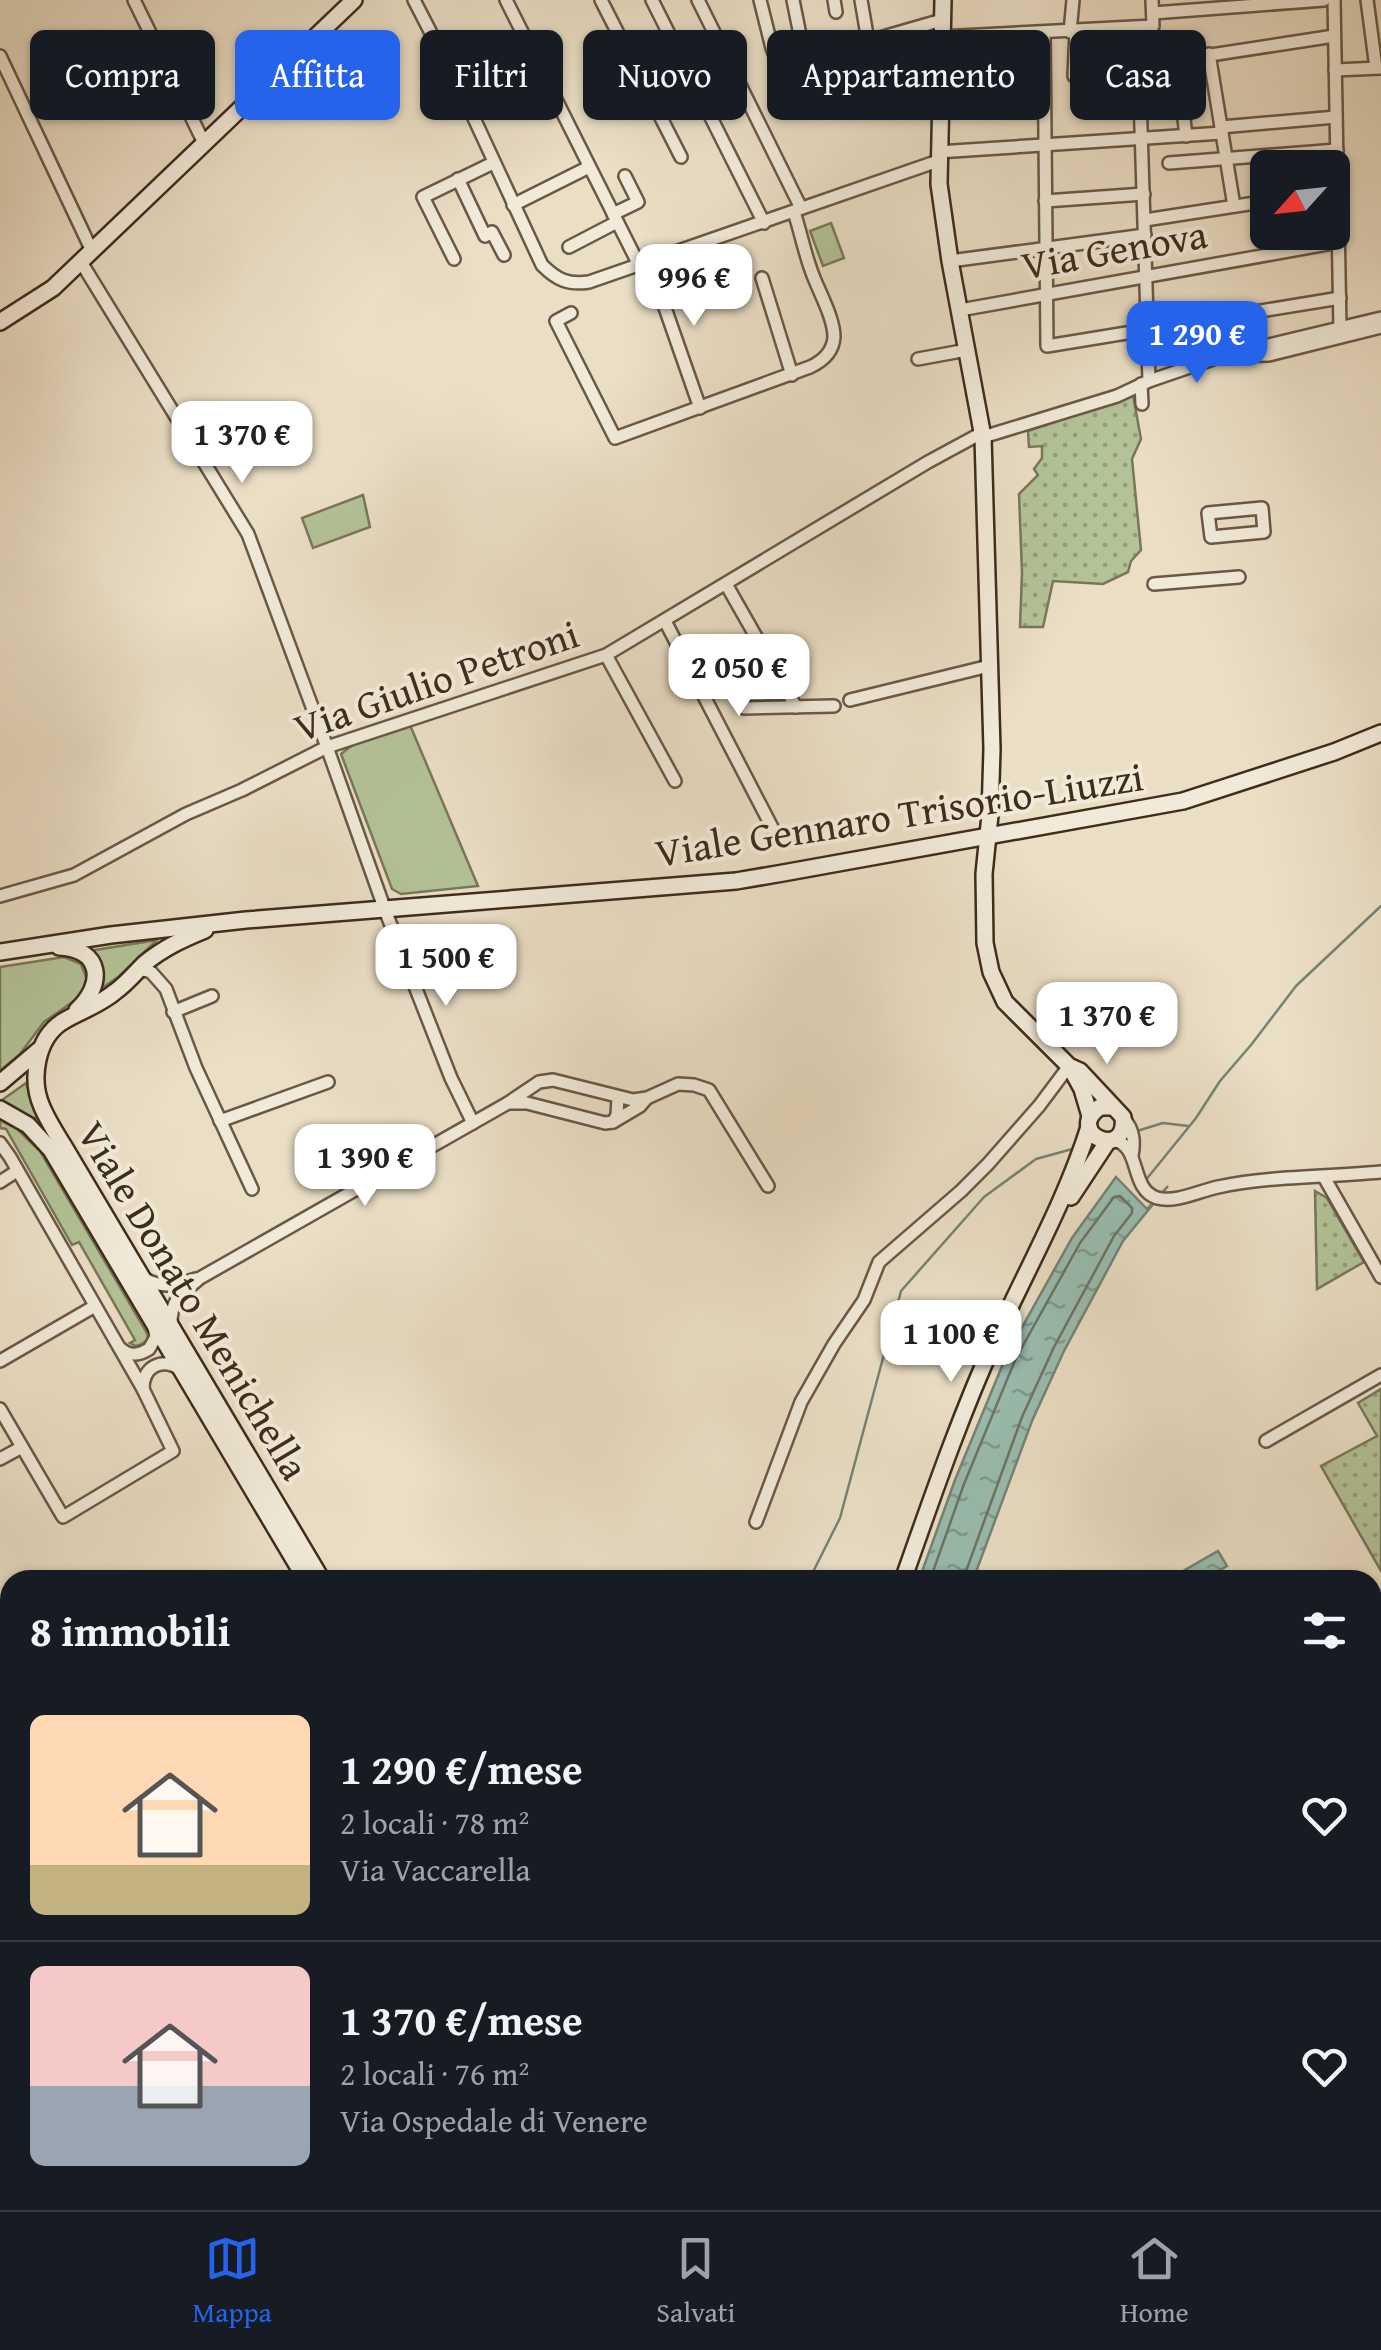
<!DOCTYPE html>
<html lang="it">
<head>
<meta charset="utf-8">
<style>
  body { margin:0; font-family:"Gentium Book Plus",serif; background:#20242c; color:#f1f3f6; height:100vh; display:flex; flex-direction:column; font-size:38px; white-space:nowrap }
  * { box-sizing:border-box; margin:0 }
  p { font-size:32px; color:#9ea1a6 }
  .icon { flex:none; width:55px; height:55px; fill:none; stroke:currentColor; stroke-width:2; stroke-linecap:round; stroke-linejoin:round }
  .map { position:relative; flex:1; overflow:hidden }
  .side { position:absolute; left:0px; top:1570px; width:1382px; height:640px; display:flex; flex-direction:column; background:#171b24; border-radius:30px 30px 0 0; box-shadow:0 2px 8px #0004 }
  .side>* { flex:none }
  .hud { position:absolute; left:30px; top:30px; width:1322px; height:90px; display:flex; gap:20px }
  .needle { width:65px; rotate:243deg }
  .fabs { position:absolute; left:1250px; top:150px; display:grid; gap:20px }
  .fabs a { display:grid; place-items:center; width:100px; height:100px; border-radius:15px; background:#171b24; box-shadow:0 2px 8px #0004; font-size:50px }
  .price { position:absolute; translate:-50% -85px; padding:0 22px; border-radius:20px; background:#fff; color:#222; font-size:32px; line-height:65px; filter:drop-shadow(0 2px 5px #0008) }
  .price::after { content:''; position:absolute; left:50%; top:60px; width:30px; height:22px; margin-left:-15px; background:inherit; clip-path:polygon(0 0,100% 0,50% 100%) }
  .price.active { background:#2563eb; color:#fff }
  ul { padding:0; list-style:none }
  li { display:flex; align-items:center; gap:30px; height:250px; padding:0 30px }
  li+li { border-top:2px solid #363941 }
  li span { display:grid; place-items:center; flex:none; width:280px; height:200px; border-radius:15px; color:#555 }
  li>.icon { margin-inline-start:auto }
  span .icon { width:120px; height:120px; fill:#fffc; stroke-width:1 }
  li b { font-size:42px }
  h2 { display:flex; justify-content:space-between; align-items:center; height:120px; padding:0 30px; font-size:42px }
  .chip { padding:0 35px; border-radius:15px; background:#171b24; box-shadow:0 2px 8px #0004; font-size:35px; line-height:90px }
  .chip.active { background:#2563eb; color:#fff }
  .menu { display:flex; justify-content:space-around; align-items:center; height:140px; border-top:2px solid #363941; background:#171b24; font-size:28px; color:#9ea1a6 }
  .menu a { display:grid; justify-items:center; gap:5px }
  .menu .active { color:#2563eb }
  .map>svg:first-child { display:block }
</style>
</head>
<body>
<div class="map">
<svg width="1381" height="2210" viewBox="0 0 1381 2210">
  <defs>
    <pattern id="park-dots" width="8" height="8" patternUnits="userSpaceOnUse" patternTransform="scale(2.5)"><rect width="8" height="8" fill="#b3c297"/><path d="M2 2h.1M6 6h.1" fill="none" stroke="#939e7a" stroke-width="1.8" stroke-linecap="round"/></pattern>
    <pattern id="water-ripples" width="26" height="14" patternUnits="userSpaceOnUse" patternTransform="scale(2.5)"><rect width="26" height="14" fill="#99bdaf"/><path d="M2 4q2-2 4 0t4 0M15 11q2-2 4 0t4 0" fill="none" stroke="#7e9a8e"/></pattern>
  </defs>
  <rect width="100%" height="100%" fill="#eadec5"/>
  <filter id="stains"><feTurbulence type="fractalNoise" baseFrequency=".002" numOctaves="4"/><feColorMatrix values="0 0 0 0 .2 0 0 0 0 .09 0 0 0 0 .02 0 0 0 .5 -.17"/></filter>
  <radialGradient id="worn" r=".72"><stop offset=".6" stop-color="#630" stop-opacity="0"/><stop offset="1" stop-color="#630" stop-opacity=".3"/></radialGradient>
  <g fill="#b3c297" stroke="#797759" stroke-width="2.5">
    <polygon points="831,223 844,258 823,266 810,231"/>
    <polygon points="363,495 370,527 313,548 302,518"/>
    <polygon points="410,725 478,886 401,894 392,889 341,754 355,743"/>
    <polygon points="157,940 118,977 102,988 100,966 89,951"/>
    <polygon points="64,957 81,964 87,980 81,996 44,1022 20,1054 0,1071 0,967"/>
    <polygon points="26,1083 37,1117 35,1119 2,1100"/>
    <path d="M0,1120L17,1129L40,1151L147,1333C150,1340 143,1345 136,1346L130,1343L135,1340L79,1242L72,1245L6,1129L0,1128Z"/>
    <polygon points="1030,2200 1115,2200 1116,2210 1032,2210"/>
  </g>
  <g fill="url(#park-dots)" stroke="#797759" stroke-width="2.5">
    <polygon points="1133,395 1141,439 1132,459 1141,550 1131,561 1128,572 1103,584 1053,581 1043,627 1020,627 1022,573 1019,494 1038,475 1034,469 1042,458 1042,446 1029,447 1028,431"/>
    <polygon points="1315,1191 1327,1198 1364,1262 1317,1289"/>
    <polygon points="1381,1389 1381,1571 1321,1466 1377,1436 1358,1403"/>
  </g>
  <g fill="url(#water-ripples)" stroke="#758374" stroke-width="2.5">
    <polygon points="1116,1177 1147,1209 1168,1186 1123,1241 1064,1351 1032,1421 973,1580 919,1580 955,1480 1007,1354 1072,1238"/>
    <polygon points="1218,1551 1227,1566 1203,1580 1192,1580 1185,1570"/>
    <polygon points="693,2200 764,2200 761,2210 689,2210"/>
  </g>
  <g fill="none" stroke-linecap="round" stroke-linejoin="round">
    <polyline stroke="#6c7465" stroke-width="2.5" points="930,1580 964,1484 1016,1358 1080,1243 1114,1197 1120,1196 1132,1208 1132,1213 1114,1236 1054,1347 1022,1417 965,1574 965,1580"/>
    <g stroke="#758374" stroke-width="2.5">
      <polyline points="1137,1131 1163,1123 1188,1126"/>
      <polyline points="1145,1181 1196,1118 1220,1081 1251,1045 1296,986 1381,906"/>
      <polyline points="809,1580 840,1518 901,1291 984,1197 1036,1159 1076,1148"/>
      <polyline points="0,2016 10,2016"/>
    </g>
    <defs>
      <g id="street">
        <polyline points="134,0 204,143"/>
        <path d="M414,0L466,101L542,265C557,280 568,285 589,282L938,161"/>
        <polyline points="506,0 639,265"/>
        <polyline points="601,0 681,157"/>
        <polyline points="652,0 764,223"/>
        <polyline points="698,0 801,208"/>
        <polyline points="760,0 772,48 794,104"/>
        <polyline points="793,0 805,60"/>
        <polyline points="834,0 836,12"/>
        <polyline points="861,0 868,41"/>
        <polyline points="1334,0 1340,329"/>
        <polyline points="1367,0 1376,68"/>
        <polyline points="1153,13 1324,0"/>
        <polyline points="1076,31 1074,76 1334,36"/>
        <polyline points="1070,32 1073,0"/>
        <polyline points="1044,33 1047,346 1340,298"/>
        <polyline points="941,37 1153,26 1152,0"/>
        <polyline points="1209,54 1234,206"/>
        <polyline points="0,56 92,251"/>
        <polyline points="1177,59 1186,136"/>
        <polyline points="1139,65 1149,381"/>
        <polyline points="779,67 942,20"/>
        <polyline points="1335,70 1380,68"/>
        <polyline points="1221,127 1336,117"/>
        <polyline points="938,152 1222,133"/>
        <polyline points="1169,163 1337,150"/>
        <polyline points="458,179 485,236 492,232 504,255"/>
        <polyline points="1045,201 1144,194"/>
        <polyline points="513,205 589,167"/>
        <polyline points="613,214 638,202 625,176"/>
        <polyline points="1145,220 1268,201"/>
        <polyline points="569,247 617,222"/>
        <polyline points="454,259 423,197 493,163"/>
        <polyline points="950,261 1145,235"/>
        <polyline points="81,262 248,534 327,747 385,910 451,1078 473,1123"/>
        <polyline points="649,262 700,408"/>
        <polyline points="762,278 792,375"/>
        <polyline points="960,310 1339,242"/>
        <path d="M571,313L556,321L615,438L810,367C823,361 833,352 834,337C834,316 816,287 810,267C804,250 800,230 794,212"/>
        <polyline points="1244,351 1381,318"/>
        <polyline points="918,359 967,350"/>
        <polyline points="1141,384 1142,404"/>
        <polygon points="1262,508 1264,532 1211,537 1208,513"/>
        <polyline points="726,584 796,707"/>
        <polyline points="1154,584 1239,577"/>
        <polyline points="665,621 776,835"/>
        <polyline points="719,651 732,674 731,687 744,708 834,706"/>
        <polyline points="606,655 675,781"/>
        <polyline points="850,700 989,666"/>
        <polyline points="0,896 74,875 186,814 242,790 327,747 606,655 928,462 976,436 983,437 1117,396 1149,381 1222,356 1269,355 1381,327"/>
        <polyline points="139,969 151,972 166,989 196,1068 252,1189"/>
        <polyline points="173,1012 212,996"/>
        <polyline points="618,1097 617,1115 613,1122 605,1123 527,1103 508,1103 539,1082 553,1080 633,1100 647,1098 678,1084 694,1085 709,1090 768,1186"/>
        <path d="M1123,1117C1133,1129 1135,1140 1132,1156"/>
        <polyline points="220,1121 328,1082"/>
        <polyline points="613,1122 640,1106 646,1099"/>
        <path d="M1113,1140C1142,1145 1129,1189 1157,1198C1176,1203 1199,1191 1218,1187C1268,1176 1329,1177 1381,1172"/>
        <polyline points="0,1143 10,1157 143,1389 173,1451 63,1517 0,1409"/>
        <polyline points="1324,1177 1381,1277"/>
        <polyline points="0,1182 17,1171"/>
        <path d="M145,1279C163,1289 177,1285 196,1279"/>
        <path d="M171,1324C171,1298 182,1294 200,1278L508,1103"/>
        <path d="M120,1348C129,1356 138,1356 149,1349L156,1337L154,1327"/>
        <polyline points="0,1361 95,1306"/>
        <path d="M143,1389C143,1367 161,1357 180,1369"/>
        <polyline points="1266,1441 1381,1375"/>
        <polyline points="0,1459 22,1447"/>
        <polyline points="756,1522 801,1402 834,1344 864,1300 879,1262 961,1191 988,1164 1039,1106 1069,1066"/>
      </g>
      <g id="secondary">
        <path d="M943,0L939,184L950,261L983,437L992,749L990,815L984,874L985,943L991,972L1005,1002L1069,1066L1080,1071L1123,1117C1128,1162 1063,1133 1100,1107H1113"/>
        <polyline points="0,322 53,288 354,0"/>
        <path d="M205,930C183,939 163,948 144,964C135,973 127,983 116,991C100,1005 80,1011 62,1022C36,1039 30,1080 42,1107C48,1121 57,1135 65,1148L322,1580"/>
        <path d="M59,947C102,949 105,984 77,1010"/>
        <polyline points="0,952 111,935 246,920 736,881 783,873 1183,801 1334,752 1381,733"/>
        <polyline points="1071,1069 1082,1089 1090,1116"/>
        <polyline points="0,1083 39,1050"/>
        <polyline points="0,1109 28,1125 51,1150 306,1580"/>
        <polyline points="1071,1197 1108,1141"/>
        <path d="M903,1580C932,1498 960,1416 996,1337C1028,1267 1066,1200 1089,1127"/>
        <polyline points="1242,2200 1247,2210"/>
        <polyline points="1257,2200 1262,2210"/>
        <polyline points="340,2210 344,2200"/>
        <polyline points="352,2210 356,2200"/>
        <polyline points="683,2210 686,2200"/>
      </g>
    </defs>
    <use href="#street" stroke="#6a5846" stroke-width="16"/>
    <use href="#secondary" stroke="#3f2c1b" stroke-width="20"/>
    <use href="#street" stroke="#f1ead9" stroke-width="11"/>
    <use href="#secondary" stroke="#f1ead9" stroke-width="15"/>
    <defs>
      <g id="rail">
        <polyline points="1372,2093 1381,2088"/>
        <polyline points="1170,2210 1187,2200"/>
      </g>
    </defs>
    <use href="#rail" stroke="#3f2c1b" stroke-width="6"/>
    <use href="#rail" stroke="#f1ead9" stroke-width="2.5" stroke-dasharray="8" stroke-linecap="butt"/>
  </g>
  <g text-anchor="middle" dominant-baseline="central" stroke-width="8" stroke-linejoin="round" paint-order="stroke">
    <g font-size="40" fill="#3f2c1b" stroke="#f1ead9">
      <text transform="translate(1114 249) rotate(-10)">Via Genova</text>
      <text transform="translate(436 680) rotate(-19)">Via Giulio Petroni</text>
      <text transform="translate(899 814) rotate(-9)">Viale Gennaro Trisorio-Liuzzi</text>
      <text transform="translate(194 1300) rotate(59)">Viale Donato Menichella</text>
    </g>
  </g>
  <rect width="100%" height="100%" filter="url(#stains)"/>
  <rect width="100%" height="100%" fill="url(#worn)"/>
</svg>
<div class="fabs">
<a><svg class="needle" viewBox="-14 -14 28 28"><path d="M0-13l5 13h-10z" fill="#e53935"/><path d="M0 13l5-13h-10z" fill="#9ea1a6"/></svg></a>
</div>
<b class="price" style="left:694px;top:329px">996 €</b>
<b class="price active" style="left:1197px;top:386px">1 290 €</b>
<b class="price" style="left:242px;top:486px">1 370 €</b>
<b class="price" style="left:739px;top:719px">2 050 €</b>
<b class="price" style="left:446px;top:1009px">1 500 €</b>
<b class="price" style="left:1107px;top:1067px">1 370 €</b>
<b class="price" style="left:365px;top:1209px">1 390 €</b>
<b class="price" style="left:951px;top:1385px">1 100 €</b>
<div class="hud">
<a class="chip">Compra</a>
<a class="chip active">Affitta</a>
<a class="chip">Filtri</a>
<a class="chip">Nuovo</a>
<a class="chip">Appartamento</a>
<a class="chip">Casa</a>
</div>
<section class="side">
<h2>8 immobili<svg class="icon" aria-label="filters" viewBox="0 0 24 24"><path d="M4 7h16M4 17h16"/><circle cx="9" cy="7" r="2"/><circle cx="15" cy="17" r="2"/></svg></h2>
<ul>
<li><span style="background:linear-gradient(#ffd9b3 75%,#c2b280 0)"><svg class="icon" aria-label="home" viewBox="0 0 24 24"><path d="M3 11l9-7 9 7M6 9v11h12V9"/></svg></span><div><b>1 290 €/mese</b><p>2 locali · 78 m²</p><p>Via Vaccarella</p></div><svg class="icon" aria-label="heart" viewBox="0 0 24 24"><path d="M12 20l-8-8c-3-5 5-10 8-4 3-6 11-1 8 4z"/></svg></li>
<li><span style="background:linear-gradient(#f6c9c9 60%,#9aa5b1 0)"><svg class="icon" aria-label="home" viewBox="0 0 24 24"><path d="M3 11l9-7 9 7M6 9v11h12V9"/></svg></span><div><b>1 370 €/mese</b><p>2 locali · 76 m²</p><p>Via Ospedale di Venere</p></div><svg class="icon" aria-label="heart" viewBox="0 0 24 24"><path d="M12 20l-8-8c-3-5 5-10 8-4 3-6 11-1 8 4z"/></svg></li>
</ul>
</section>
</div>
<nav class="menu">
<a class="active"><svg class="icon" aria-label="map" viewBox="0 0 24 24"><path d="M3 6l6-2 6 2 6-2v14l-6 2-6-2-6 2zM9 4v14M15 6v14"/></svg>Mappa</a>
<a><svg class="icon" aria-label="saved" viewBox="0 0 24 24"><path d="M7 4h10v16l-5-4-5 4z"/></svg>Salvati</a>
<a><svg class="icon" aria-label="home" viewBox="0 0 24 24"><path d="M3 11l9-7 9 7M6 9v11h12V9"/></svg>Home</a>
</nav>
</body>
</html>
